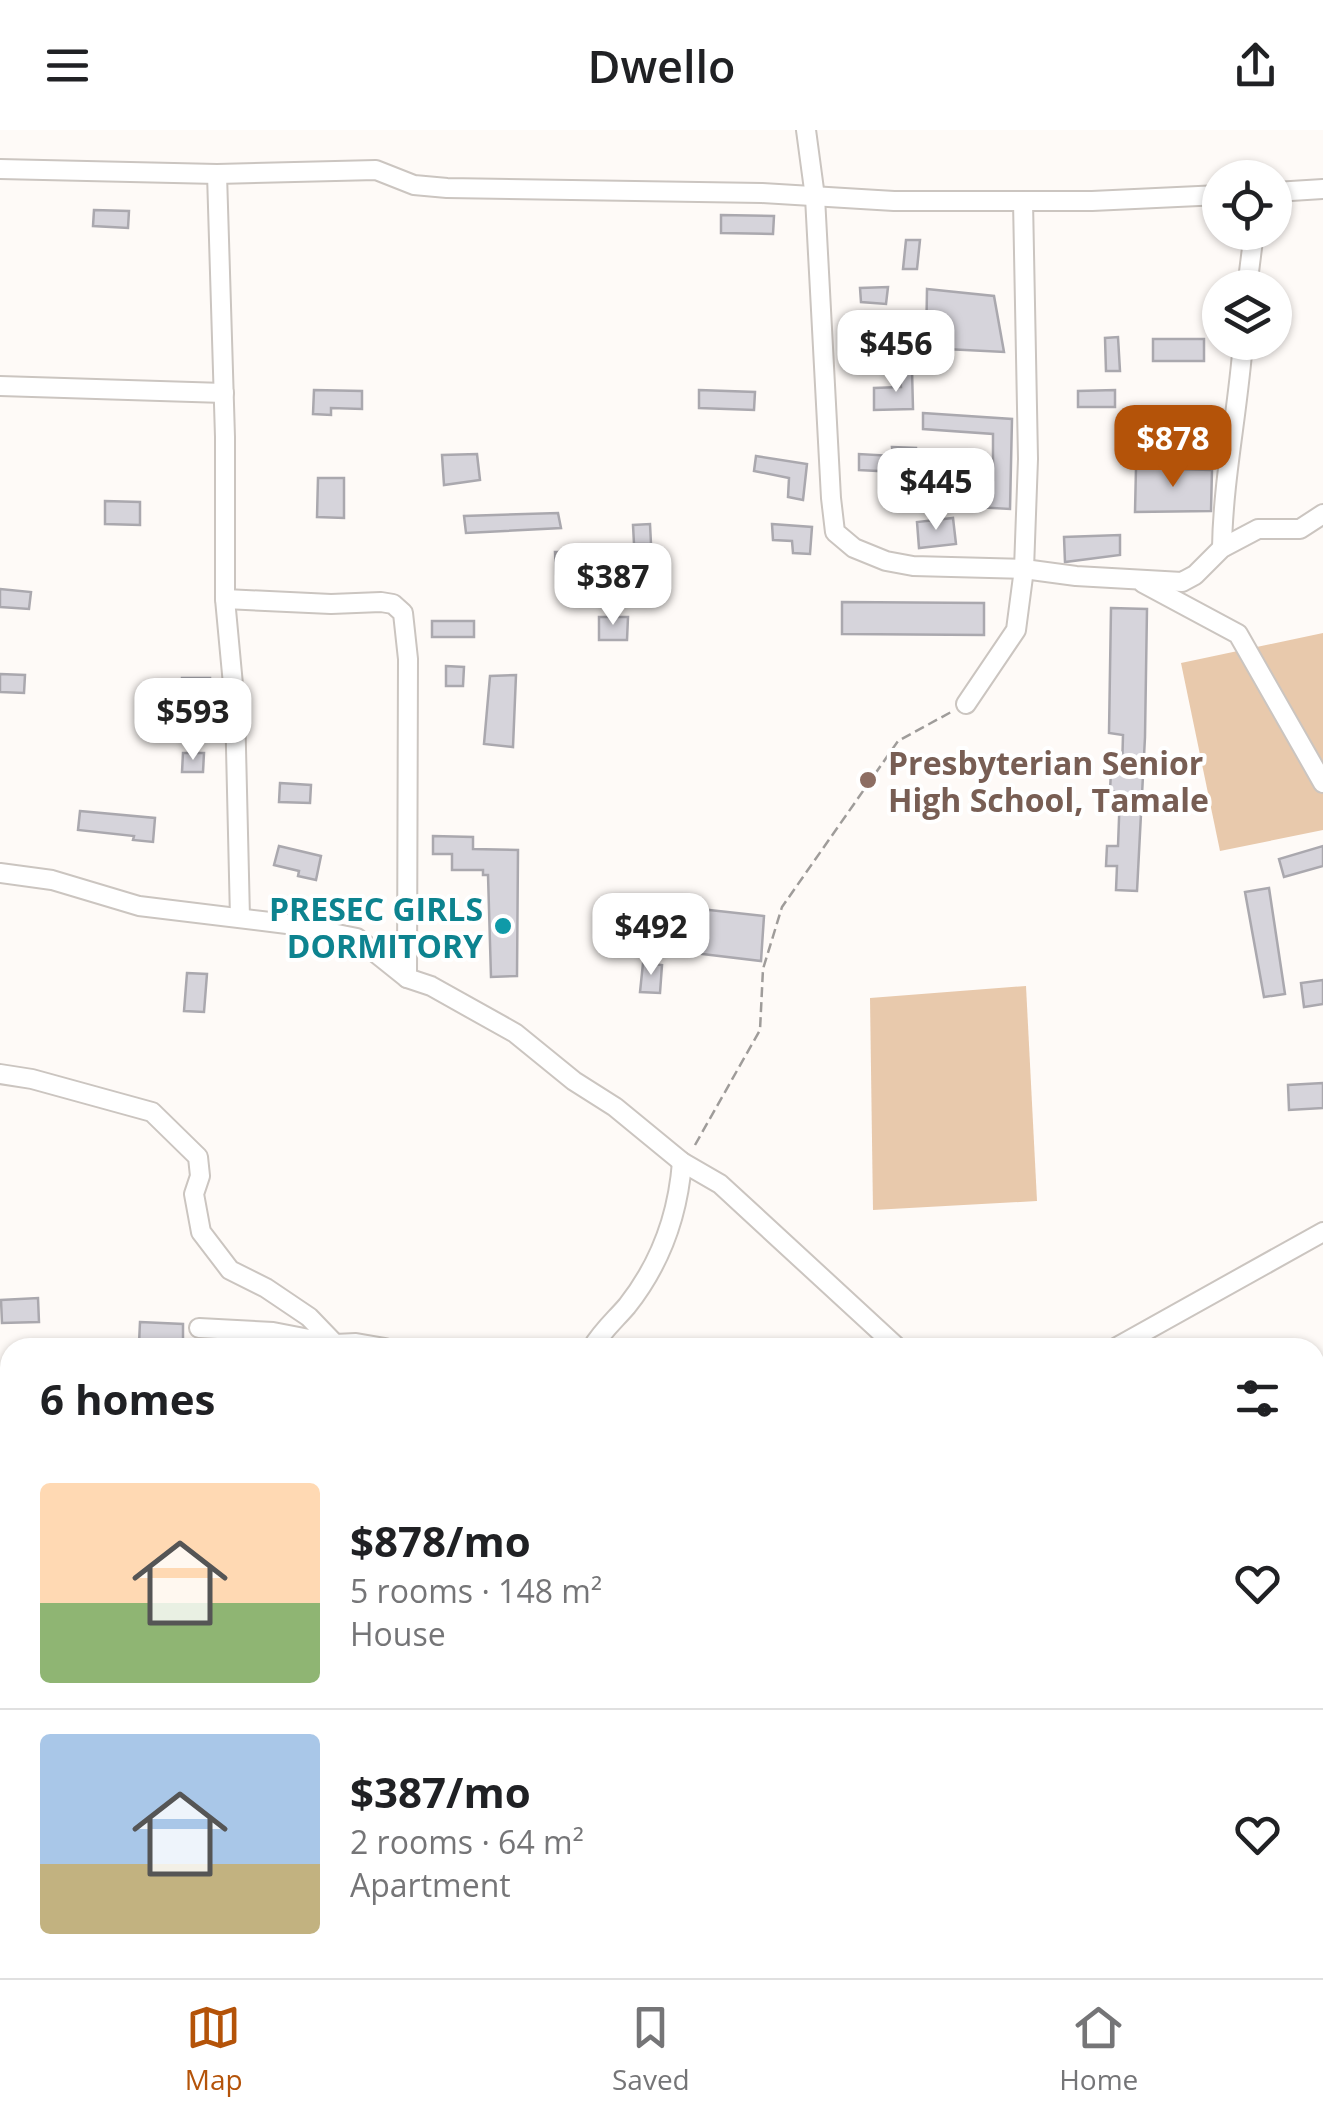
<!DOCTYPE html>
<html lang="en">
<head>
<meta charset="utf-8">
<style>
  body { margin:0; font-family:"Open Sans",sans-serif; background:#f6f6f6; color:#202124; height:100vh; display:flex; flex-direction:column; font-size:38px; white-space:nowrap }
  * { box-sizing:border-box; margin:0 }
  p { font-size:32px; color:#757577 }
  .icon { flex:none; width:55px; height:55px; fill:none; stroke:currentColor; stroke-width:2; stroke-linecap:round; stroke-linejoin:round }
  .map { position:relative; flex:1; overflow:hidden }
  .details { position:absolute; left:0px; top:1208px; width:1325px; height:642px; display:flex; flex-direction:column; background:#fff; border-radius:30px 30px 0 0; box-shadow:0 2px 8px #0004 }
  .details>* { flex:none }
  .buttons { position:absolute; left:1202px; top:30px; display:grid; gap:20px }
  .buttons a { display:grid; place-items:center; width:90px; height:90px; border-radius:50%; background:#fff; box-shadow:0 2px 8px #0004; font-size:50px }
  .price { position:absolute; translate:-50% -85px; padding:0 22px; border-radius:20px; background:#fff; color:#222; font-size:32px; line-height:65px; filter:drop-shadow(0 2px 5px #0008) }
  .price::after { content:''; position:absolute; left:50%; top:60px; width:30px; height:22px; margin-left:-15px; background:inherit; clip-path:polygon(0 0,100% 0,50% 100%) }
  .price.active { background:#b45309; color:#fff }
  ul { padding:0; list-style:none }
  li { display:flex; align-items:center; gap:30px; height:250px; padding:0 40px }
  li+li { border-top:2px solid #e0e0e0 }
  li span { display:grid; place-items:center; flex:none; width:280px; height:200px; border-radius:10px; color:#555 }
  li>.icon { margin-inline-start:auto }
  span .icon { width:120px; height:120px; fill:#fffc; stroke-width:1 }
  li b { font-size:42px }
  h2 { display:flex; justify-content:space-between; align-items:center; height:120px; padding:0 40px; font-size:42px }
  header { display:flex; justify-content:space-between; align-items:center; height:130px; padding:0 40px; background:#fff; font-size:45px; font-weight:600 }
  .menu { display:flex; justify-content:space-around; align-items:center; height:140px; border-top:2px solid #e0e0e0; background:#fff; font-size:28px; color:#757577 }
  .menu a { display:grid; justify-items:center; gap:5px }
  .menu .active { color:#b45309 }
  .map>svg:first-child { display:block }
</style>
</head>
<body>
<header><svg class="icon" aria-label="menu" viewBox="0 0 24 24"><path d="M4 6h16M4 12h16M4 18h16"/></svg>Dwello<svg class="icon" aria-label="share" viewBox="0 0 24 24"><path d="M12 15V3M7 8l5-5 5 5M5 13v7h14v-7"/></svg></header>
<div class="map">
<svg width="1323" height="1848" viewBox="0 0 1323 1848">
  <rect width="100%" height="100%" fill="#fefaf7"/>
  <g fill="#e8c9ac">
    <polygon points="1323,503 1323,700 1220,721 1181,533"/>
    <polygon points="1026,856 1037,1071 873,1080 870,868"/>
    <polygon points="533,1840 819,1840 804,1848 537,1848"/>
  </g>
  <g fill="#d6d4db" stroke="#aaa8ae" stroke-width="2.5">
    <polygon points="94,80 129,81 128,98 93,96"/>
    <polygon points="721,85 774,86 773,104 721,103"/>
    <polygon points="906,110 920,110 917,139 903,139"/>
    <polygon points="888,157 886,174 861,172 860,158"/>
    <polygon points="927,159 994,166 1004,222 926,218"/>
    <polygon points="1118,207 1120,241 1106,241 1105,208"/>
    <rect x="1153" y="209" width="51" height="22"/>
    <polygon points="912,240 913,279 874,280 874,258 901,257 900,241"/>
    <polygon points="314,260 362,261 362,279 331,278 331,285 313,284"/>
    <polygon points="699,260 755,262 754,280 699,278"/>
    <polygon points="1115,260 1115,277 1078,277 1078,261"/>
    <polygon points="923,283 1012,289 1010,379 975,377 975,350 993,350 993,304 923,299"/>
    <polygon points="892,317 916,318 916,343 859,340 859,324 893,326"/>
    <polygon points="477,324 480,350 444,355 442,325"/>
    <polygon points="756,326 807,334 803,370 788,367 789,348 754,341"/>
    <polygon points="1136,338 1212,340 1211,381 1135,382"/>
    <polygon points="318,348 344,348 344,388 317,387"/>
    <polygon points="105,371 140,372 140,395 105,394"/>
    <polygon points="558,383 561,398 466,403 464,386"/>
    <polygon points="953,388 956,414 919,418 917,392"/>
    <polygon points="650,394 651,414 634,414 633,395"/>
    <polygon points="772,394 812,397 810,424 793,423 792,411 773,410"/>
    <polygon points="1120,405 1120,425 1065,432 1064,407"/>
    <polygon points="555,422 571,422 571,443 556,444"/>
    <polygon points="0,459 31,462 29,479 0,477"/>
    <polygon points="842,472 984,473 984,505 842,504"/>
    <polygon points="1111,478 1147,479 1145,607 1137,761 1116,760 1117,736 1106,736 1107,716 1118,716 1120,662 1110,661 1111,641 1122,641 1123,605 1109,603"/>
    <polygon points="599,487 628,487 627,510 599,510"/>
    <rect x="432" y="491" width="42" height="16"/>
    <polygon points="446,536 464,537 463,556 446,556"/>
    <polygon points="0,544 25,545 24,563 0,562"/>
    <polygon points="516,545 513,617 484,614 490,546"/>
    <polygon points="182,548 210,548 209,568 181,567"/>
    <polygon points="183,623 204,623 203,642 182,642"/>
    <polygon points="280,653 311,655 310,673 279,672"/>
    <polygon points="80,681 155,688 153,712 133,710 134,706 78,700"/>
    <polygon points="433,706 473,707 473,719 518,720 517,846 491,847 488,745 483,745 483,740 452,740 452,724 433,724"/>
    <polygon points="279,716 321,726 316,750 298,746 299,741 274,735"/>
    <polygon points="1323,716 1323,736 1284,747 1279,729"/>
    <polygon points="1269,758 1285,864 1264,867 1245,762"/>
    <polygon points="655,774 764,786 761,831 652,818"/>
    <polygon points="643,833 662,835 660,863 640,862"/>
    <polygon points="187,843 207,844 204,882 184,881"/>
    <polygon points="1323,850 1323,874 1304,877 1301,853"/>
    <polygon points="1323,953 1323,978 1289,980 1288,955"/>
    <polygon points="38,1168 39,1192 2,1193 1,1170"/>
    <polygon points="140,1192 183,1194 183,1216 139,1214"/>
  </g>
  <g fill="none" stroke-linecap="round" stroke-linejoin="round">
    <defs>
      <g id="minor">
        <polyline points="806,0 815,67 831,368 835,402 854,418 886,431 913,436 1024,439 1076,446 1182,452 1195,445 1222,418 1258,399 1300,399 1323,384"/>
        <polyline points="0,39 217,44 376,40 414,55 447,58 762,63 894,71 1092,71 1220,65"/>
        <polyline points="217,44 225,307 225,469 235,576 240,788"/>
        <polyline points="1275,62 1323,59"/>
        <polyline points="1247,158 1254,102"/>
        <polyline points="0,256 224,263"/>
        <path d="M1222,418C1223,349 1238,281 1243,212"/>
        <polyline points="1143,453 1238,504 1323,653"/>
        <polyline points="225,469 331,474 381,472 393,474 403,483 408,529 407,848"/>
        <polyline points="966,574 1016,500 1024,439 1028,329 1023,71"/>
        <polyline points="0,743 52,750 139,776 287,794 357,808 407,848 431,856 515,903 574,951 615,977 682,1032 720,1054 898,1218"/>
        <polyline points="0,944 32,949 152,982 198,1027 200,1046 194,1064 201,1102 230,1140 266,1158 309,1187 335,1214"/>
        <polyline points="199,1198 273,1202 335,1214 356,1213 385,1218"/>
        <path d="M592,1218C602,1201 615,1190 627,1176C661,1133 678,1085 682,1032"/>
        <polyline points="1115,1218 1323,1102"/>
        <polyline points="0,1315 10,1316"/>
        <polyline points="1315,1350 1323,1352"/>
        <polyline points="0,1489 10,1490"/>
        <polyline points="0,1833 10,1828"/>
        <polyline points="149,1840 150,1848"/>
        <polyline points="1082,1840 1085,1848"/>
        <polyline points="498,1848 507,1840"/>
      </g>
    </defs>
    <use href="#minor" stroke="#cbc5c0" stroke-width="22"/>
    <g stroke="#9f9c9a" stroke-width="2.5" stroke-dasharray="10 5" stroke-linecap="butt">
      <polyline points="695,1015 760,900 763,839 782,777 898,611 953,581"/>
      <polyline points="0,1382 10,1331"/>
    </g>
    <use href="#minor" stroke="#fff" stroke-width="18"/>
  </g>
  <circle fill="#8d6e63" stroke="#fff" stroke-width="4" cx="868" cy="650" r="10"/>
  <circle fill="#0f9aa8" stroke="#fff" stroke-width="4" cx="503" cy="796" r="10"/>
  <g text-anchor="middle" dominant-baseline="central" stroke-width="8" stroke-linejoin="round" paint-order="stroke">
    <g font-size="32" font-weight="bold" fill="#785e54" stroke="#fff" text-anchor="start">
      <text x="888" y="632">Presbyterian Senior<tspan x="888" dy="37">High School, Tamale</tspan></text>
    </g>
    <g font-size="32" font-weight="bold" fill="#0d838f" stroke="#fff" text-anchor="end">
      <text x="483" y="778">PRESEC GIRLS<tspan x="483" dy="37">DORMITORY</tspan></text>
    </g>
  </g>
</svg>
<div class="buttons">
<a><svg class="icon" aria-label="locate" viewBox="0 0 24 24"><circle cx="12" cy="12" r="6"/><path d="M12 2v4M12 18v4M2 12h4M18 12h4"/></svg></a>
<a><svg class="icon" aria-label="layers" viewBox="0 0 24 24"><path d="M12 4l9 5-9 5-9-5zM3 14l9 5 9-5"/></svg></a>
</div>
<b class="price" style="left:896px;top:265px">$456</b>
<b class="price active" style="left:1173px;top:360px">$878</b>
<b class="price" style="left:936px;top:403px">$445</b>
<b class="price" style="left:613px;top:498px">$387</b>
<b class="price" style="left:193px;top:633px">$593</b>
<b class="price" style="left:651px;top:848px">$492</b>
<section class="details">
<h2>6 homes<svg class="icon" aria-label="filters" viewBox="0 0 24 24"><path d="M4 7h16M4 17h16"/><circle cx="9" cy="7" r="2"/><circle cx="15" cy="17" r="2"/></svg></h2>
<ul>
<li><span style="background:linear-gradient(#ffd9b3 60%,#8fb573 0)"><svg class="icon" aria-label="home" viewBox="0 0 24 24"><path d="M3 11l9-7 9 7M6 9v11h12V9"/></svg></span><div><b>$878/mo</b><p>5 rooms · 148 m²</p><p>House</p></div><svg class="icon" aria-label="heart" viewBox="0 0 24 24"><path d="M12 20l-8-8c-3-5 5-10 8-4 3-6 11-1 8 4z"/></svg></li>
<li><span style="background:linear-gradient(#a9c7e8 65%,#c2b280 0)"><svg class="icon" aria-label="home" viewBox="0 0 24 24"><path d="M3 11l9-7 9 7M6 9v11h12V9"/></svg></span><div><b>$387/mo</b><p>2 rooms · 64 m²</p><p>Apartment</p></div><svg class="icon" aria-label="heart" viewBox="0 0 24 24"><path d="M12 20l-8-8c-3-5 5-10 8-4 3-6 11-1 8 4z"/></svg></li>
</ul>
</section>
</div>
<nav class="menu">
<a class="active"><svg class="icon" aria-label="map" viewBox="0 0 24 24"><path d="M3 6l6-2 6 2 6-2v14l-6 2-6-2-6 2zM9 4v14M15 6v14"/></svg>Map</a>
<a><svg class="icon" aria-label="saved" viewBox="0 0 24 24"><path d="M7 4h10v16l-5-4-5 4z"/></svg>Saved</a>
<a><svg class="icon" aria-label="home" viewBox="0 0 24 24"><path d="M3 11l9-7 9 7M6 9v11h12V9"/></svg>Home</a>
</nav>
</body>
</html>
